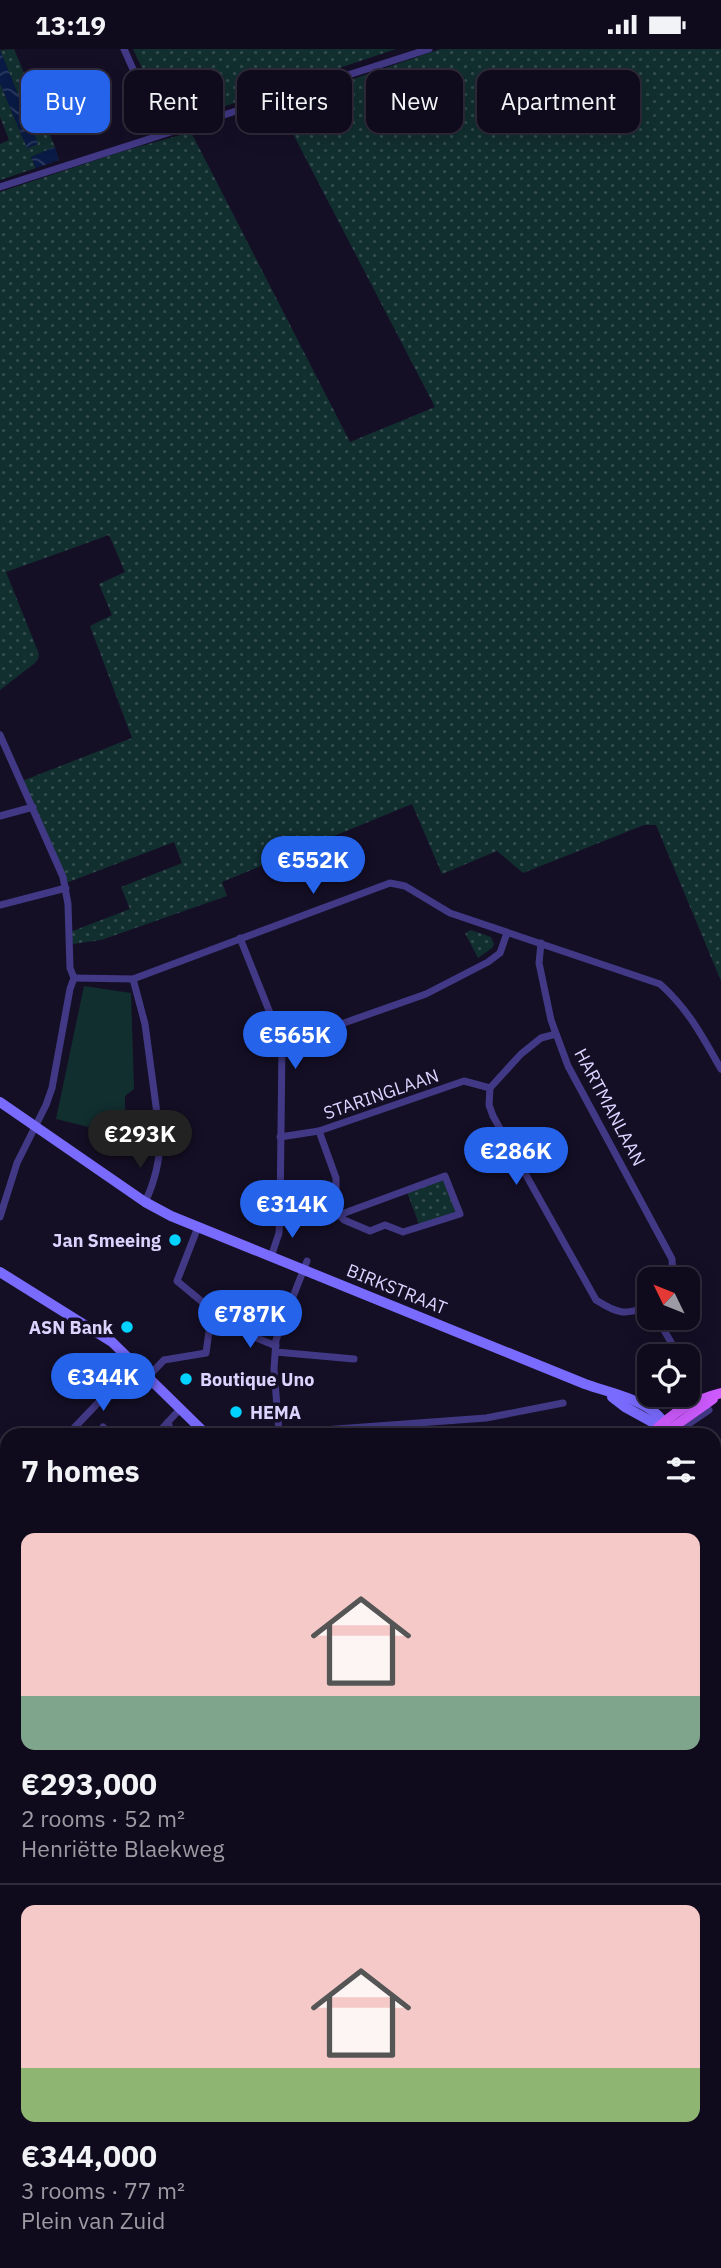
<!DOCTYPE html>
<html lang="en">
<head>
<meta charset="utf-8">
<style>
  body { margin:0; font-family:"IBM Plex Sans",sans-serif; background:#191425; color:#f1f3f6; height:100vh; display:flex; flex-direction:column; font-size:26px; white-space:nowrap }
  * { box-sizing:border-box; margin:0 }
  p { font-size:23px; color:#9c9ba3 }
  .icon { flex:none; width:38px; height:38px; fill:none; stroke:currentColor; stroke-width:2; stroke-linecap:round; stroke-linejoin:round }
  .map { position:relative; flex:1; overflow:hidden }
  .details { position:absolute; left:0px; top:1379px; width:721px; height:840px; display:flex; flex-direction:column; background:#100b1c; border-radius:21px 21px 0 0; box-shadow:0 4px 18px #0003,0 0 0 2px #302b3b }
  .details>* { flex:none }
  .hud { position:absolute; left:21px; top:21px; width:679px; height:63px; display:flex; gap:14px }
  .needle { width:46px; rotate:313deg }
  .buttons { position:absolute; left:637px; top:1218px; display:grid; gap:14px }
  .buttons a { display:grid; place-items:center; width:63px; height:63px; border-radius:14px; background:#100b1c; box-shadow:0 4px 18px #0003,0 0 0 2px #302b3b; font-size:35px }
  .price { position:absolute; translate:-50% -60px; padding:0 16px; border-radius:24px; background:#2563eb; color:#fff; font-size:23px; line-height:46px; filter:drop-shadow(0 2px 4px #0008) }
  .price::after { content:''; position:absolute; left:50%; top:42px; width:21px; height:16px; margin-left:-10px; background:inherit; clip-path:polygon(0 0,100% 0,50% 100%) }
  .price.on { background:#222; color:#fff }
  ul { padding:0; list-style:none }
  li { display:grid; align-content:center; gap:14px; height:371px; padding:0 21px }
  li+li { border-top:2px solid #302b3b }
  li span { display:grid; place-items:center; height:217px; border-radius:14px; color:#555 }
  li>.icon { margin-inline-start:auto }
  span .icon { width:126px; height:126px; fill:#fffc; stroke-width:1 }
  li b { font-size:30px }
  h2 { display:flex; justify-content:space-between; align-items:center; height:84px; padding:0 21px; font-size:30px }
  .chip { padding:0 24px; border-radius:14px; background:#100b1c; box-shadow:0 4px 18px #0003,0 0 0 2px #302b3b; font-size:24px; line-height:63px }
  .chip.on { background:#2563eb; color:#fff }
  .status { display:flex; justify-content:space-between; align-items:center; height:49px; padding:0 35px; background:#100b1c; direction:ltr }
  .status svg { height:19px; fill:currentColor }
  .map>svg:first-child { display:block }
</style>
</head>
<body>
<div class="status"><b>13:19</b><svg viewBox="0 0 49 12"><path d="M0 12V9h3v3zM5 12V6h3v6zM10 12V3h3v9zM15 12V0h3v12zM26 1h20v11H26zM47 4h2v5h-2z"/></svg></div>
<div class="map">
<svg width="721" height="2219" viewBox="0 0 721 2219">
  <defs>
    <pattern id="green-dots" width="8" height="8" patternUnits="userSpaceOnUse" patternTransform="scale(1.75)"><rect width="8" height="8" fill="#122f30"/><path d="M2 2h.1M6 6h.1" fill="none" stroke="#344c4f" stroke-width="1.8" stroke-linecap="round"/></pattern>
    <pattern id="forest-firs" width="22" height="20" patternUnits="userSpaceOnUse" patternTransform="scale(1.75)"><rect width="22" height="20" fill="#122f30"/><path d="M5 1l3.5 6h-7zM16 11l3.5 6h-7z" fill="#344c4f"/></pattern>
    <pattern id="water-waves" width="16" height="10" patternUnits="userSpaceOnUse" patternTransform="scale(1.75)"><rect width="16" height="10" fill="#091b45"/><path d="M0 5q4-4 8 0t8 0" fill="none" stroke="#2c3b61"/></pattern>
  </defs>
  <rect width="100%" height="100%" fill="#150f26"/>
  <g fill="url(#green-dots)">
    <polygon points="14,0 55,98 31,108 36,119 0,131 0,95 9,91 0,68 0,34 27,99 38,95 0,1"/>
    <polygon points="133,0 396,0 169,76"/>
    <polygon points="440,0 721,0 721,932 656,776 644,776 523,824 497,802 442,825 412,755 222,833 227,847 101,891 73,895 70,883 130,860 121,838 182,814 174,793 66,834 22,732 132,689 90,577 112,566 99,535 125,523 109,486 6,523 39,605 38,610 35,614 0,641 0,143 120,103 191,83 350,393 435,358 278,56"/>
    <polygon points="471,881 491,888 494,895 492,899 478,909 465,884"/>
    <polygon points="444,1130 456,1164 420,1178 407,1143"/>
  </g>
  <polygon fill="url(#forest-firs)" points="549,2212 595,2212 600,2219 548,2219"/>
  <polygon fill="#122f30" points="84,937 131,944 134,1040 125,1047 125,1087 56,1070"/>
  <g fill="url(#water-waves)">
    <polygon points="0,1 38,95 27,99 0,34"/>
    <polygon points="55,98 59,111 36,119 31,108"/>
  </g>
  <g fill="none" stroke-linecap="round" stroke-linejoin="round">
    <g stroke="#423986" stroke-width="7">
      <polyline points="124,0 162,85"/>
      <polyline points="0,138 429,0"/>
      <polyline points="0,686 63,828 68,855 70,919 74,929 70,940 52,1039 46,1056 17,1114 0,1168"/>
      <polyline points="0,767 33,758"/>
      <polyline points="0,856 66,839"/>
      <polyline points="240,889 282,994 280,1167 279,1184 271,1208"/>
      <polyline points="541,894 539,914 551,971 568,1017 672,1210 673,1230"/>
      <path d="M74,929L133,930L390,834L405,837L450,864L660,935C689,961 702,987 721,1020"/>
      <path d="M133,930L145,975L160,1087C161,1108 154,1135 145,1153"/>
      <path d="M556,985L541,989L521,1005L490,1039L489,1056L493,1067L596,1251C618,1265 624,1266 649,1258"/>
      <polyline points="282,994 290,993 426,945 488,913 500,904 507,884"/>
      <polyline points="319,1082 336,1129 336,1156 339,1166 445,1127 460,1165 403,1183 385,1176 370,1182 344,1171 339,1166"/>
      <polyline points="280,1088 319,1082 464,1032 490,1039"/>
      <polyline points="657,1269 679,1307"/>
      <polyline points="235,1280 276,1297"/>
      <polyline points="276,1303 354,1310"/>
      <polyline points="688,1323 690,1328"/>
      <polyline points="142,1334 164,1311 206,1304 212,1261 177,1232 198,1178"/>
      <polyline points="168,1373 172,1386"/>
      <polyline points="279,1383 274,1320 276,1291 307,1212"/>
      <polyline points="71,1386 74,1379 135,1315"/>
      <polyline points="96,1386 103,1378 112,1386"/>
      <polyline points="156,1386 180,1360"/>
      <polyline points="255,1386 486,1369 563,1354"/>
      <polyline points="672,1386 709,1361"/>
      <polyline points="0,1412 7,1414"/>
      <polyline points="0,1482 7,1485"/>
      <polyline points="714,1521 721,1532"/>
      <polyline points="0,1540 7,1537"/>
      <polyline points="714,1695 721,1707"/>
      <polyline points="714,1742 721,1738"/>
      <polyline points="714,1809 721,1807"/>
      <polyline points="0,2132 7,2140"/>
      <polyline points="84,2212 93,2219"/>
      <polyline points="243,2212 246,2219"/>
      <polyline points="360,2212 363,2219"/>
      <polyline points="603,2212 607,2219"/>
      <polyline points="17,2219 19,2212"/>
      <polyline points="154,2219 155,2212"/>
      <polyline points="175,2219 195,2216 201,2212"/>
      <polyline points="545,2219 546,2212"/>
    </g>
    <g stroke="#7a6bff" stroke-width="10">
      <path d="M0,1053L145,1153L171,1167L585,1335C609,1344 657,1352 666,1379"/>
      <polyline points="0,1223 112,1293 207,1386"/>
      <polyline points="612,1348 625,1358 665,1380"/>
      <polyline points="714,2047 721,2060"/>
    </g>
    <g stroke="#ce5bff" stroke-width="10">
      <path d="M650,1386C673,1364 689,1352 721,1344"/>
      <polyline points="662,1386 713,1350"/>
      <polyline points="0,1752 7,1751"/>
      <polyline points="0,1760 7,1759"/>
    </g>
  </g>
  <g fill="#00d3ff" stroke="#150f26" stroke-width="2.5">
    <circle cx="175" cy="1191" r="7"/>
    <circle cx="127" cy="1278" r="7"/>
    <circle cx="186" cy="1330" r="7"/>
    <circle cx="236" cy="1363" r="7"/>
  </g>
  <g text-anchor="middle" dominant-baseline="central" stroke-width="7" stroke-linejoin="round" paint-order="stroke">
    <g font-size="18" fill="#dcd4ff" stroke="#150f26">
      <text transform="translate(381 1045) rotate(-19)">STARINGLAAN</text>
      <text transform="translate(610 1058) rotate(62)">HARTMANLAAN</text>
      <text transform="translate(397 1240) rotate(22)">BIRKSTRAAT</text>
    </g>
    <g font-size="18" font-weight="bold" fill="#dcd4ff" stroke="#150f26" text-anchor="end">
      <text x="161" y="1191">Jan Smeeing</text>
      <text x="113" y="1278">ASN Bank</text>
      <text x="200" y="1330" text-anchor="start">Boutique Uno</text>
      <text x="250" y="1363" text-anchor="start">HEMA</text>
    </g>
  </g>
</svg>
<div class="buttons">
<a><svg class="needle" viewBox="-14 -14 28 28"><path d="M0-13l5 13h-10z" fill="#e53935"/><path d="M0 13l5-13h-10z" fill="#9c9ba3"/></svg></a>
<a><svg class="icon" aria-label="locate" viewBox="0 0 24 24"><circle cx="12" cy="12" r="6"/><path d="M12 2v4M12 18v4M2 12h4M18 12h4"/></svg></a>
</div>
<b class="price" style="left:313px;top:847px">€552K</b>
<b class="price" style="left:295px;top:1022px">€565K</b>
<b class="price on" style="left:140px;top:1121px">€293K</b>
<b class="price" style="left:516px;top:1138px">€286K</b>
<b class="price" style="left:292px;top:1191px">€314K</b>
<b class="price" style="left:250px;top:1301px">€787K</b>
<b class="price" style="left:103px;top:1364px">€344K</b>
<div class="hud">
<a class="chip on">Buy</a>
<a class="chip">Rent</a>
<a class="chip">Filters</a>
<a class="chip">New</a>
<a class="chip">Apartment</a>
</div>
<section class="details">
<h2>7 homes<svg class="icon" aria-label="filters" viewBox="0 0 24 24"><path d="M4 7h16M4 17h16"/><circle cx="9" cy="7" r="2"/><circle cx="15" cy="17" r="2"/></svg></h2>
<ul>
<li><span style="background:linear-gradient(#f6c9c9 75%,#7fa58c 0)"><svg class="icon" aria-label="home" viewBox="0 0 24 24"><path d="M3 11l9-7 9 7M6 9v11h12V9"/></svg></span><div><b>€293,000</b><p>2 rooms · 52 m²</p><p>Henriëtte Blaekweg</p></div></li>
<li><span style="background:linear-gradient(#f6c9c9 75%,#8fb573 0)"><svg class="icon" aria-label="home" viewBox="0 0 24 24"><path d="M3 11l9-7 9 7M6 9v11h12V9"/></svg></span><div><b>€344,000</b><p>3 rooms · 77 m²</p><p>Plein van Zuid</p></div></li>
</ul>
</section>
</div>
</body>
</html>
